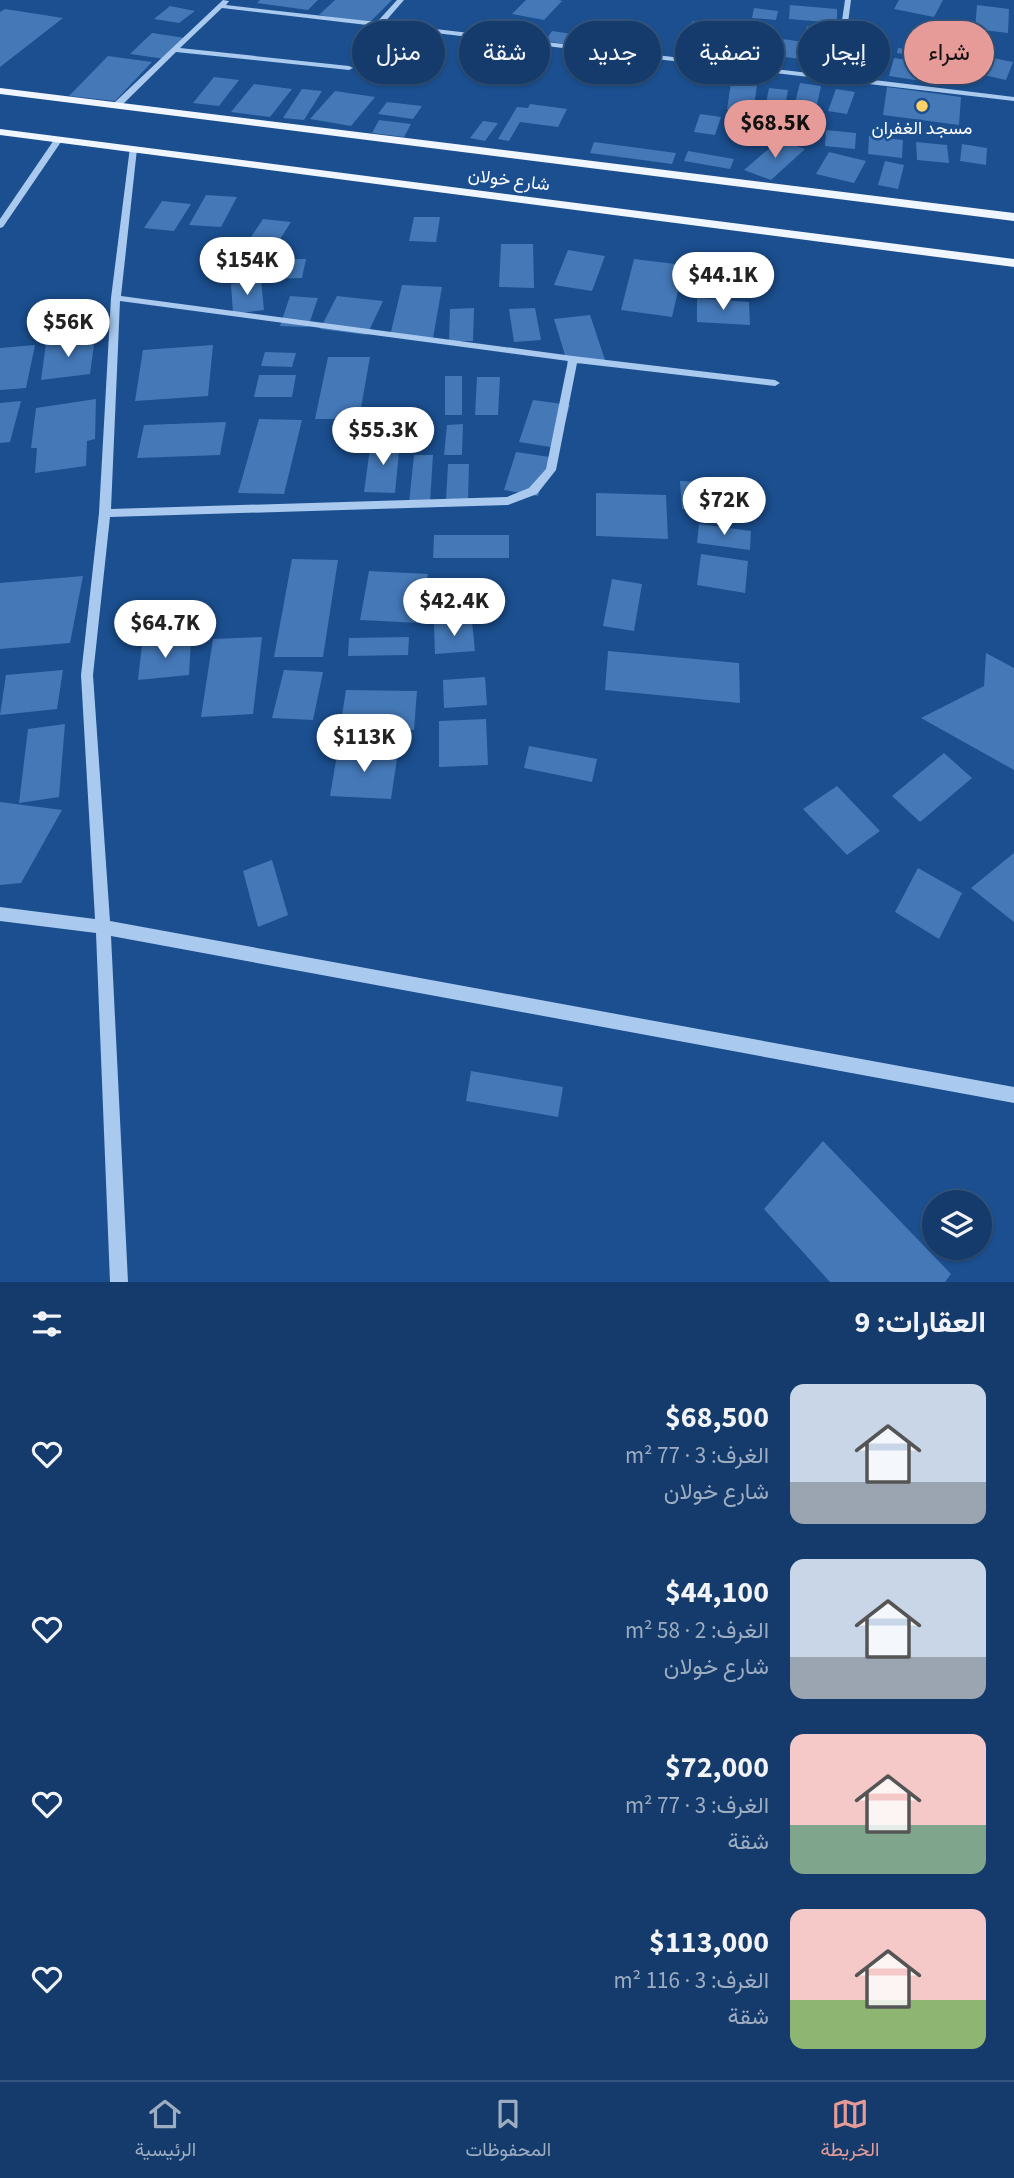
<!DOCTYPE html>
<html lang="ar">
<head>
<meta charset="utf-8">
<style>
  body { margin:0; font-family:"Source Sans 3",Vazirmatn,sans-serif; background:#1d4271; color:#f1f3f6; direction:rtl; height:100vh; display:flex; flex-direction:column; font-size:26px; white-space:nowrap }
  * { box-sizing:border-box; margin:0 }
  p { font-size:23px; color:#9dadc1 }
  .icon { flex:none; width:38px; height:38px; fill:none; stroke:currentColor; stroke-width:2; stroke-linecap:round; stroke-linejoin:round }
  .map { position:relative; height:1282px; overflow:hidden; direction:ltr }
  .panel { display:flex; flex-direction:column; background:#143b6b; flex:1 }
  .panel>* { flex:none }
  .banner { position:absolute; left:21px; top:21px; width:973px; height:63px; direction:rtl; display:flex; gap:14px }
  .buttons { position:absolute; left:922px; top:1190px; display:grid; gap:14px }
  .buttons a { display:grid; place-items:center; width:70px; height:70px; border-radius:50%; background:#143b6b; box-shadow:0 2px 5px #0004,0 0 0 2px #33557e; font-size:35px }
  .price { position:absolute; translate:-50% -60px; padding:0 16px; border-radius:24px; background:#fff; color:#222; font-size:23px; line-height:46px; filter:drop-shadow(0 2px 4px #0008) }
  .price::after { content:''; position:absolute; left:50%; top:42px; width:21px; height:16px; margin-left:-10px; background:inherit; clip-path:polygon(0 0,100% 0,50% 100%) }
  .price.active { background:#e69b98; color:#111 }
  ul { padding:0; list-style:none }
  li { display:flex; align-items:center; gap:21px; height:175px; padding:0 28px }
  li span { display:grid; place-items:center; flex:none; width:196px; height:140px; border-radius:14px; color:#555 }
  li>.icon { margin-inline-start:auto }
  span .icon { width:84px; height:84px; fill:#fffc; stroke-width:1 }
  li b { font-size:30px }
  h2 { display:flex; justify-content:space-between; align-items:center; height:84px; padding:0 28px; font-size:30px }
  .pill { padding:0 24px; border-radius:32px; background:#143b6b; box-shadow:0 2px 5px #0004,0 0 0 2px #33557e; font-size:24px; line-height:63px }
  .pill.active { background:#e69b98; color:#111 }
  .tabs { display:flex; justify-content:space-around; align-items:center; height:98px; border-top:2px solid #33557e; background:#143b6b; font-size:19px; color:#9dadc1 }
  .tabs a { display:grid; justify-items:center; gap:4px }
  .tabs .active { color:#e69b98 }
  .map>svg:first-child { display:block }
</style>
</head>
<body>
<div class="map">
<svg width="1014" height="1282" viewBox="0 0 1014 1282">
  <rect width="100%" height="100%" fill="#1b4f8f"/>
  <g fill="#4478b7">
    <polygon points="260,0 318,0 308,10 257,3"/>
    <polygon points="335,0 392,0 369,23 319,15"/>
    <polygon points="526,0 559,0 562,1 544,20 512,14"/>
    <polygon points="899,0 943,0 934,17 894,9"/>
    <polygon points="790,5 837,9 837,23 789,19"/>
    <polygon points="977,5 1009,9 1008,33 975,29"/>
    <polygon points="170,6 195,11 179,23 154,19"/>
    <polygon points="754,8 778,11 776,20 752,18"/>
    <polygon points="5,9 63,18 0,67 0,12"/>
    <polygon points="692,21 724,24 722,30 690,27"/>
    <polygon points="807,26 833,30 829,41 803,38"/>
    <polygon points="552,31 586,36 579,46 545,41"/>
    <polygon points="735,32 760,33 762,54 736,52"/>
    <polygon points="152,33 185,38 165,59 130,54"/>
    <polygon points="775,38 833,46 830,63 770,55"/>
    <polygon points="688,39 722,42 721,50 687,47"/>
    <polygon points="898,48 949,55 948,60 897,53"/>
    <polygon points="108,56 152,62 115,101 69,96"/>
    <polygon points="983,56 1013,62 1006,80 975,73"/>
    <polygon points="894,58 945,65 941,84 889,76"/>
    <polygon points="214,77 239,80 219,106 193,103"/>
    <polygon points="731,82 757,85 753,113 727,110"/>
    <polygon points="800,83 821,86 814,118 792,115"/>
    <polygon points="254,84 292,89 270,117 231,112"/>
    <polygon points="887,87 961,97 959,125 883,115"/>
    <polygon points="769,88 788,90 782,122 763,119"/>
    <polygon points="302,89 322,91 304,120 283,118"/>
    <polygon points="836,89 855,92 847,114 828,111"/>
    <polygon points="335,91 375,97 351,126 310,119"/>
    <polygon points="387,102 422,106 413,119 378,114"/>
    <polygon points="530,104 567,109 558,127 520,122 509,141 498,139 517,107 528,108"/>
    <polygon points="700,114 721,117 715,135 694,132"/>
    <polygon points="379,120 411,124 404,137 372,133"/>
    <polygon points="483,121 498,123 485,141 470,138"/>
    <polygon points="826,130 856,133 855,149 825,146"/>
    <polygon points="869,136 903,140 902,158 868,154"/>
    <polygon points="779,140 805,149 771,180 744,170"/>
    <polygon points="594,142 676,153 672,164 590,153"/>
    <polygon points="916,142 947,145 949,163 917,160"/>
    <polygon points="962,144 987,148 986,165 960,161"/>
    <polygon points="688,151 734,159 730,169 684,161"/>
    <polygon points="829,152 866,161 854,183 816,174"/>
    <polygon points="885,161 904,165 898,189 878,185"/>
    <polygon points="206,195 237,197 221,227 189,225"/>
    <polygon points="162,201 191,204 174,231 144,228"/>
    <polygon points="414,217 440,217 436,242 409,241"/>
    <polygon points="263,219 291,222 273,250 245,246"/>
    <polygon points="501,244 533,244 534,288 499,287"/>
    <polygon points="568,250 605,256 592,291 554,285"/>
    <polygon points="272,259 306,259 302,278 267,279"/>
    <polygon points="634,259 684,265 672,317 621,310"/>
    <polygon points="696,268 751,274 750,294 694,288"/>
    <polygon points="261,280 264,310 233,314 231,284"/>
    <polygon points="402,285 442,287 433,338 390,336"/>
    <polygon points="290,296 318,298 308,327 280,326"/>
    <polygon points="337,296 383,301 367,335 320,329"/>
    <polygon points="697,298 749,302 750,325 697,322"/>
    <polygon points="474,308 473,341 449,341 450,309"/>
    <polygon points="535,308 541,340 514,342 509,309"/>
    <polygon points="590,315 605,360 568,365 554,319"/>
    <polygon points="95,338 90,374 41,380 46,343"/>
    <polygon points="35,345 26,388 0,390 0,348"/>
    <polygon points="213,345 208,396 135,401 143,350"/>
    <polygon points="265,352 296,353 292,367 261,366"/>
    <polygon points="328,357 370,357 359,419 315,419"/>
    <polygon points="259,375 296,375 292,397 254,397"/>
    <rect x="445" y="376" width="17" height="39"/>
    <polygon points="477,377 500,377 498,415 475,415"/>
    <polygon points="96,399 95,439 87,441 86,466 35,473 37,448 31,448 36,408"/>
    <polygon points="533,400 570,405 557,448 519,442"/>
    <polygon points="21,401 10,442 0,443 0,403"/>
    <polygon points="259,419 302,420 284,494 238,493"/>
    <polygon points="226,422 220,455 137,458 144,425"/>
    <polygon points="463,424 462,455 444,455 447,425"/>
    <polygon points="371,441 400,441 395,493 364,492"/>
    <polygon points="516,452 550,457 538,496 504,490"/>
    <polygon points="414,455 433,455 430,503 409,503"/>
    <polygon points="448,464 469,464 468,500 446,500"/>
    <polygon points="680,481 741,484 744,512 682,509"/>
    <polygon points="596,493 666,495 668,539 596,536"/>
    <polygon points="699,524 751,531 750,550 697,543"/>
    <polygon points="434,535 509,535 509,558 433,558"/>
    <polygon points="701,554 748,561 745,593 697,585"/>
    <polygon points="292,559 338,560 323,657 274,657"/>
    <polygon points="369,571 428,574 420,623 360,620"/>
    <polygon points="83,576 70,643 0,649 0,583"/>
    <polygon points="612,579 642,584 634,631 603,626"/>
    <polygon points="472,621 475,651 435,654 434,624"/>
    <polygon points="262,637 253,714 201,717 213,639"/>
    <polygon points="409,637 408,655 348,656 349,638"/>
    <polygon points="191,640 189,675 138,680 142,644"/>
    <polygon points="608,651 739,663 740,703 605,690"/>
    <polygon points="986,653 1014,668 1014,770 921,718 984,686"/>
    <polygon points="63,670 57,709 0,715 6,675"/>
    <polygon points="284,670 323,672 313,720 272,718"/>
    <polygon points="485,677 487,705 444,708 443,680"/>
    <polygon points="346,690 417,691 414,730 340,728"/>
    <polygon points="486,719 488,765 439,767 439,721"/>
    <polygon points="65,724 59,797 19,803 28,729"/>
    <polygon points="529,746 597,759 592,782 524,768"/>
    <polygon points="338,749 398,752 391,799 330,796"/>
    <polygon points="944,753 972,778 920,822 892,796"/>
    <polygon points="837,786 880,831 847,855 803,809"/>
    <polygon points="0,802 62,810 21,883 0,885"/>
    <polygon points="1014,853 1014,922 971,888"/>
    <polygon points="272,860 288,915 258,927 243,871"/>
    <polygon points="918,868 962,893 939,939 895,912"/>
    <polygon points="471,1071 563,1087 558,1117 466,1101"/>
    <polygon points="823,1141 951,1274 945,1282 830,1282 764,1209"/>
  </g>
  <g fill="none" stroke-linecap="round" stroke-linejoin="round">
    <g fill="#a9c9ee" fill-rule="evenodd">
      <polygon points="223,0 229,1 226,5 377,22 397,0 404,0 384,23 834,76 845,0 851,0 841,76 1014,97 1014,101 222,8 180,48 349,66 353,68 349,70 176,52 120,107 114,107 114,103"/>
      <polygon points="56,137 63,139 3,227 0,228 0,219"/>
      <path d="M130,147L137,149L121,296L573,356L775,380L780,383L775,386L577,363L556,470L537,494L508,505L110,517L93,675L110,921L1014,1087V1103L111,936L128,1282H110L96,933L0,921V907L95,919L81,675L99,513L111,298ZM120,301L568,361L546,469L529,488L507,497L111,509Z"/>
    </g>
    <g fill="#f0f6ff" fill-rule="evenodd">
      <polygon points="0,88 1014,213 1014,221 0,94"/>
      <polygon points="0,129 1014,259 1014,267 0,135"/>
    </g>
  </g>
  <circle fill="#ffd166" stroke="#1b4f8f" stroke-width="2.5" cx="922" cy="106" r="7"/>
  <g text-anchor="middle" dominant-baseline="central" stroke-width="5" stroke-linejoin="round" paint-order="stroke">
    <g font-size="18" fill="#fff" stroke="#1b4f8f">
      <text x="922" y="128">مسجد الغفران</text>
    </g>
    <g font-size="18" fill="#fff" stroke="#1b4f8f">
      <text transform="translate(509 180) rotate(7)">شارع خولان</text>
    </g>
  </g>
</svg>
<div class="buttons">
<a><svg class="icon" aria-label="layers" viewBox="0 0 24 24"><path d="M12 4l9 5-9 5-9-5zM3 14l9 5 9-5"/></svg></a>
</div>
<b class="price active" style="left:775px;top:160px">$68.5K</b>
<b class="price" style="left:247px;top:297px">$154K</b>
<b class="price" style="left:723px;top:312px">$44.1K</b>
<b class="price" style="left:68px;top:359px">$56K</b>
<b class="price" style="left:383px;top:467px">$55.3K</b>
<b class="price" style="left:724px;top:537px">$72K</b>
<b class="price" style="left:454px;top:638px">$42.4K</b>
<b class="price" style="left:165px;top:660px">$64.7K</b>
<b class="price" style="left:364px;top:774px">$113K</b>
<div class="banner">
<a class="pill active">شراء</a>
<a class="pill">إيجار</a>
<a class="pill">تصفية</a>
<a class="pill">جديد</a>
<a class="pill">شقة</a>
<a class="pill">منزل</a>
</div>
</div>
<section class="panel">
<h2>العقارات: 9<svg class="icon" aria-label="filters" viewBox="0 0 24 24"><path d="M4 7h16M4 17h16"/><circle cx="9" cy="7" r="2"/><circle cx="15" cy="17" r="2"/></svg></h2>
<ul>
<li><span style="background:linear-gradient(#c9d6e8 70%,#9aa5b1 0)"><svg class="icon" aria-label="home" viewBox="0 0 24 24"><path d="M3 11l9-7 9 7M6 9v11h12V9"/></svg></span><div><b>$68,500</b><p>الغرف: 3 · 77 m²</p><p>شارع خولان</p></div><svg class="icon" aria-label="heart" viewBox="0 0 24 24"><path d="M12 20l-8-8c-3-5 5-10 8-4 3-6 11-1 8 4z"/></svg></li>
<li><span style="background:linear-gradient(#c9d6e8 70%,#9aa5b1 0)"><svg class="icon" aria-label="home" viewBox="0 0 24 24"><path d="M3 11l9-7 9 7M6 9v11h12V9"/></svg></span><div><b>$44,100</b><p>الغرف: 2 · 58 m²</p><p>شارع خولان</p></div><svg class="icon" aria-label="heart" viewBox="0 0 24 24"><path d="M12 20l-8-8c-3-5 5-10 8-4 3-6 11-1 8 4z"/></svg></li>
<li><span style="background:linear-gradient(#f6c9c9 65%,#7fa58c 0)"><svg class="icon" aria-label="home" viewBox="0 0 24 24"><path d="M3 11l9-7 9 7M6 9v11h12V9"/></svg></span><div><b>$72,000</b><p>الغرف: 3 · 77 m²</p><p>شقة</p></div><svg class="icon" aria-label="heart" viewBox="0 0 24 24"><path d="M12 20l-8-8c-3-5 5-10 8-4 3-6 11-1 8 4z"/></svg></li>
<li><span style="background:linear-gradient(#f6c9c9 65%,#8fb573 0)"><svg class="icon" aria-label="home" viewBox="0 0 24 24"><path d="M3 11l9-7 9 7M6 9v11h12V9"/></svg></span><div><b>$113,000</b><p>الغرف: 3 · 116 m²</p><p>شقة</p></div><svg class="icon" aria-label="heart" viewBox="0 0 24 24"><path d="M12 20l-8-8c-3-5 5-10 8-4 3-6 11-1 8 4z"/></svg></li>
</ul>
</section>
<nav class="tabs">
<a class="active"><svg class="icon" aria-label="map" viewBox="0 0 24 24"><path d="M3 6l6-2 6 2 6-2v14l-6 2-6-2-6 2zM9 4v14M15 6v14"/></svg>الخريطة</a>
<a><svg class="icon" aria-label="saved" viewBox="0 0 24 24"><path d="M7 4h10v16l-5-4-5 4z"/></svg>المحفوظات</a>
<a><svg class="icon" aria-label="home" viewBox="0 0 24 24"><path d="M3 11l9-7 9 7M6 9v11h12V9"/></svg>الرئيسية</a>
</nav>
</body>
</html>
